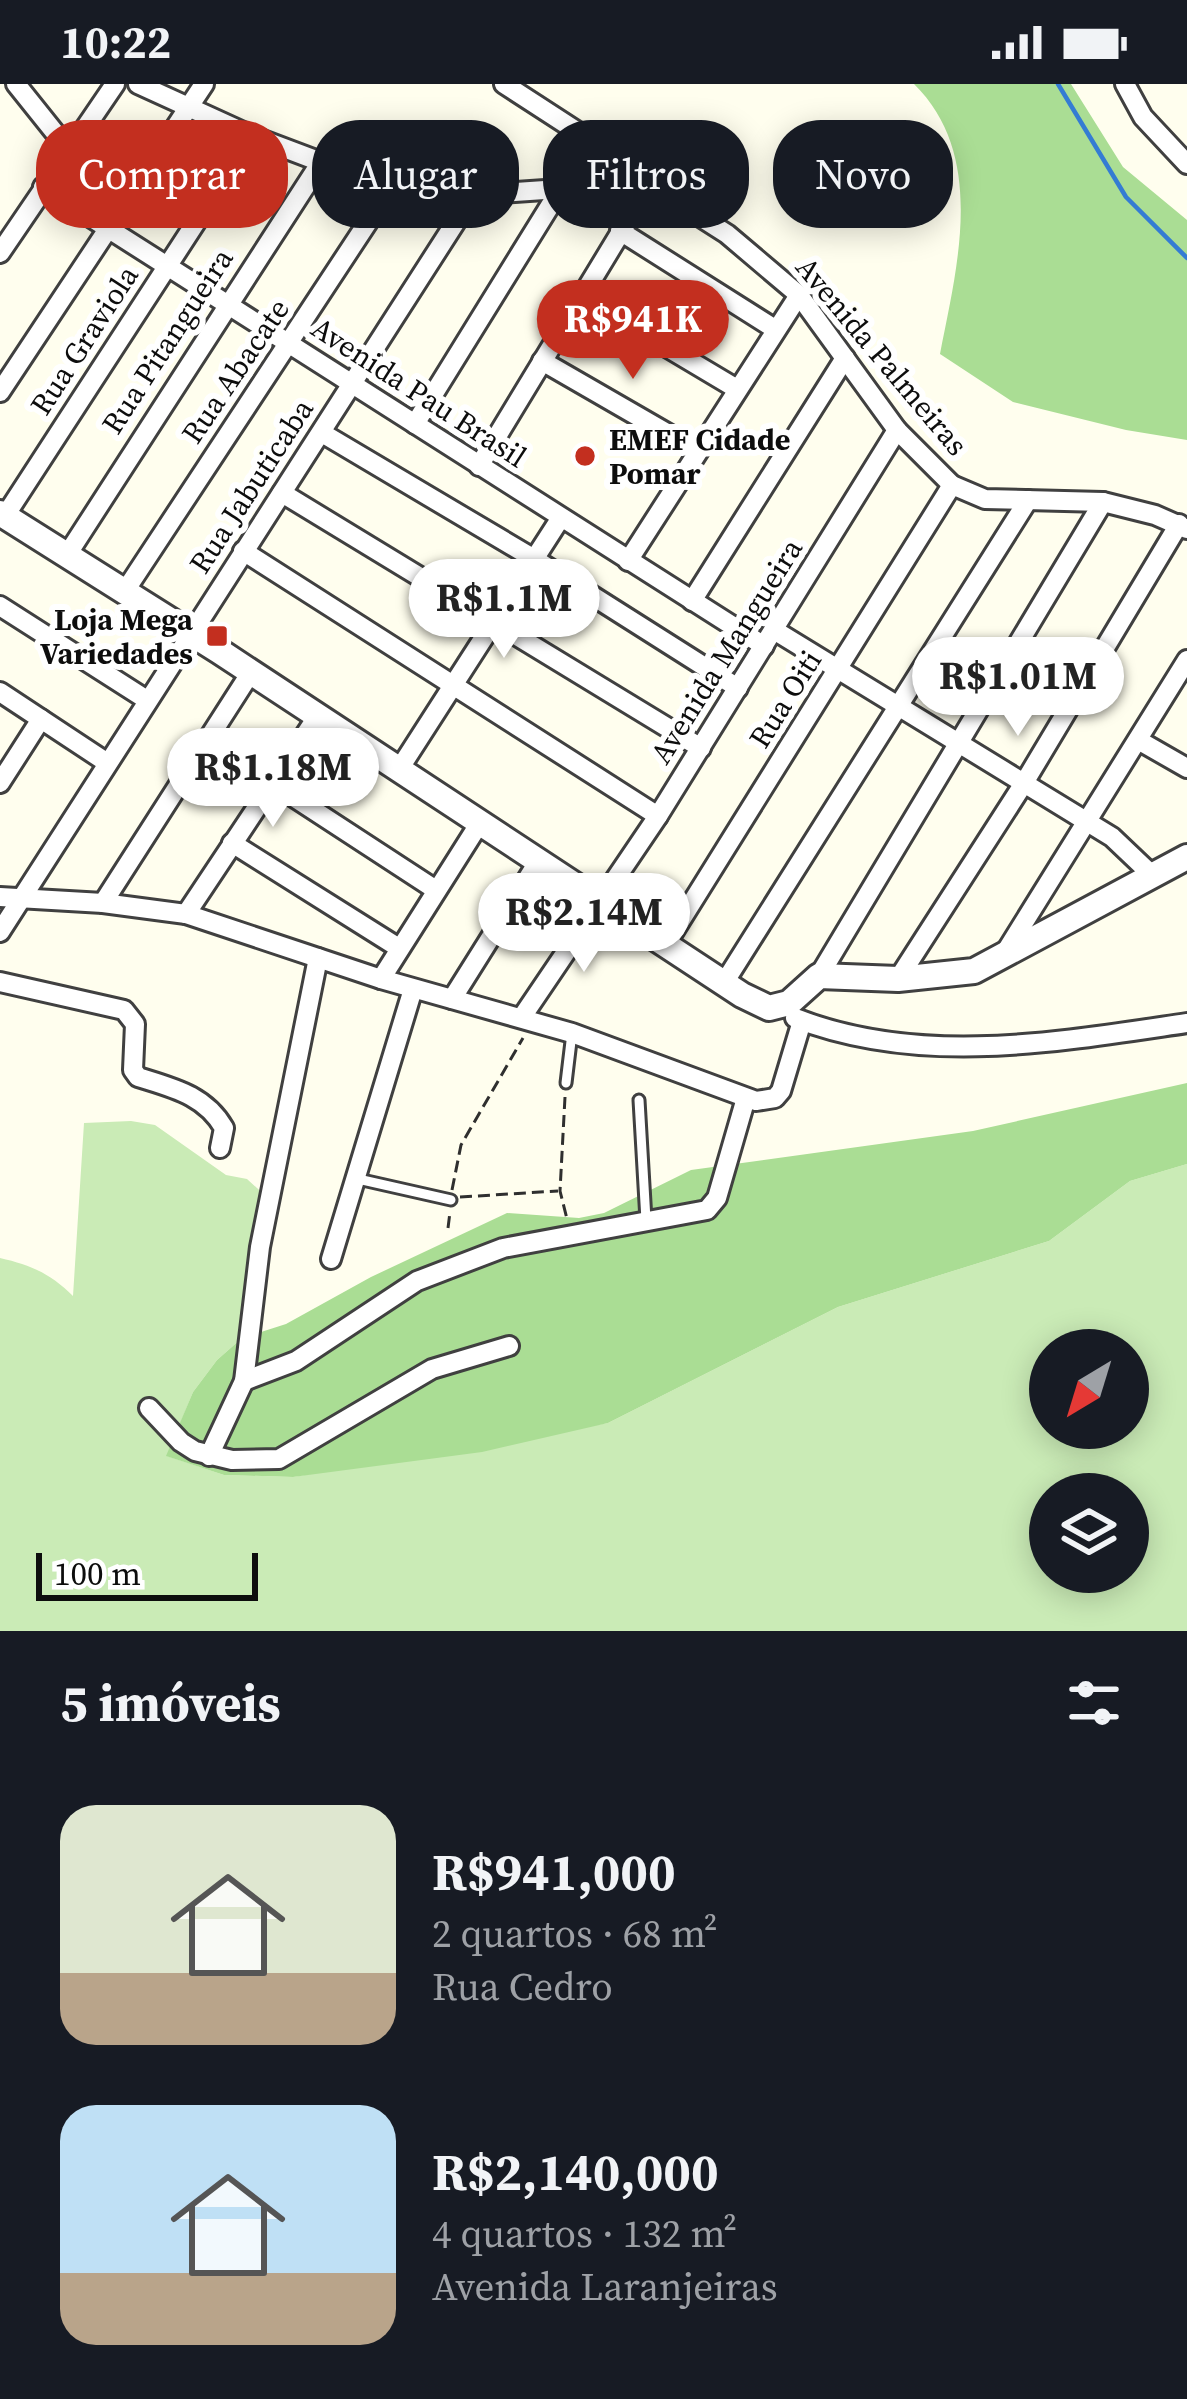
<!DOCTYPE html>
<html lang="pt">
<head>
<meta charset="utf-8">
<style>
  body { margin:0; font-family:"Source Serif 4",serif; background:#242831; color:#f1f3f6; height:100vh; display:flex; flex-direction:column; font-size:45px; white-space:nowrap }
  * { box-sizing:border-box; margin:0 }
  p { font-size:39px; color:#9ea1a6 }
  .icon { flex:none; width:66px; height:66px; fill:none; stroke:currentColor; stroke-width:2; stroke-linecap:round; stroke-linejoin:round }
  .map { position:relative; height:1547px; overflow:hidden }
  .panel { display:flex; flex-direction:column; background:#171b24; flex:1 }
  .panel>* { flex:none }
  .guide { position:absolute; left:36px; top:36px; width:1116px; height:108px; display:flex; gap:24px }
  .needle { width:78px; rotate:218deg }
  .tools { position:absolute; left:1029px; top:1245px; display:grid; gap:24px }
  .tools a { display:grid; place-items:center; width:120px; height:120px; border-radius:50%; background:#171b24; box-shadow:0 6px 30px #0003; font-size:60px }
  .scale { position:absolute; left:36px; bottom:30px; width:222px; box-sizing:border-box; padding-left:12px; border:6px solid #0d0d0d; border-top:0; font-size:33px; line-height:42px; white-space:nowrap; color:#0d0d0d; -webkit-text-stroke:9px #fff; paint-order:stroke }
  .price { position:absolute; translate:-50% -102px; padding:0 27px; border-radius:42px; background:#fff; color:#222; font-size:39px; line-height:78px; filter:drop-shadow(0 3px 6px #0008) }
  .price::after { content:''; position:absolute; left:50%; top:72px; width:36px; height:27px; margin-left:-18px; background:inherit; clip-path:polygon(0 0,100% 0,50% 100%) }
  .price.current { background:#c32f1f; color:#fff }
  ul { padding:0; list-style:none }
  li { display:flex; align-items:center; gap:36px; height:300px; padding:0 60px }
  li span { display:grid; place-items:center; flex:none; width:336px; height:240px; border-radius:36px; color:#555 }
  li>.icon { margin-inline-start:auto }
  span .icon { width:144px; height:144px; fill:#fffc; stroke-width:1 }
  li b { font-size:51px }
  h2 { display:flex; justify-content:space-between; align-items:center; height:144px; padding:0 60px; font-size:51px }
  .chip { padding:0 42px; border-radius:48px; background:#171b24; box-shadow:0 6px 30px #0003; font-size:42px; line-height:108px }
  .chip.current { background:#c32f1f; color:#fff }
  .status { display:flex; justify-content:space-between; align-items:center; height:84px; padding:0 60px; background:#171b24; direction:ltr }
  .status svg { height:33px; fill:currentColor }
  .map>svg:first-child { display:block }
</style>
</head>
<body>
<div class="status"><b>10:22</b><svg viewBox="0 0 49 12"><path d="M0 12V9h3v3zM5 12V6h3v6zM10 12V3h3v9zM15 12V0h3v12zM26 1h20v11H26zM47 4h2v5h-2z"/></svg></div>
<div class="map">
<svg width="1187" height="1547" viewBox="0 0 1187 1547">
  <rect width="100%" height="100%" fill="#fffeee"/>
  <path fill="#caebb6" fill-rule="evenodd" d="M131,1037L155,1041L226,1091L247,1095L269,1115L242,1254L217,1276L193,1308L167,1372L224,1391L293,1393L608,1339L838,1223L1049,1157L1130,1097L1187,1080V1547H0V1174C31,1181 51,1190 73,1212L84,1039ZM1050,1266H1128V1344H1050ZM1050,1410H1128V1488H1050Z"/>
  <g fill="#aadd94">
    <path d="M914,0H1071L1123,83L1187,136V356L1126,346L1013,318L940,270C957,182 987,72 914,0Z"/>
    <polygon points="1187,999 1187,1080 1130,1097 1049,1157 838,1223 608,1339 482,1368 293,1393 224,1391 166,1372 193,1308 217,1276 242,1254 286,1240 371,1193 507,1129 579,1134 604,1129 691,1086 973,1047"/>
  </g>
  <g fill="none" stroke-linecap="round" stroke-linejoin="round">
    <polyline stroke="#347cd3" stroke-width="4.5" points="1058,0 1126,113 1187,174"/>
    <defs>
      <g id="service">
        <polyline points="566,999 572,949"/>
        <polyline points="639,1016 646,1136"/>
        <polyline points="358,1095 451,1116"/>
      </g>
      <g id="minor">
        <polyline points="16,0 68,65"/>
        <polyline points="138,0 252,52 321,78 423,106 473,111 647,99 727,150 799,211 897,346 952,401 985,415 1103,418 1155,431 1187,445"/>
        <polyline points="504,0 632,83 647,99"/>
        <polyline points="1125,0 1143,33 1187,80"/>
        <polyline points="43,103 764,562"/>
        <polyline points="620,147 775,245"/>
        <polyline points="0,169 115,0"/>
        <polyline points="581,212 737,305"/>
        <polyline points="542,277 698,367"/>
        <polyline points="0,308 204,0"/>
        <polyline points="415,340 561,104"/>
        <polyline points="322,349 536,476 738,604"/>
        <polyline points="479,382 650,100"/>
        <polyline points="282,409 701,664"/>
        <polyline points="5,432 252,52"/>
        <polyline points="243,467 658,732"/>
        <polyline points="67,471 321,78"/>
        <polyline points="628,477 799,211"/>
        <polyline points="125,507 393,100"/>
        <polyline points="692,517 845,274"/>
        <polyline points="0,522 147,616"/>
        <polyline points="774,546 1112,753 1153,792"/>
        <polyline points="0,608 106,678"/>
        <polyline points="1138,656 1187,684"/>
        <polyline points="398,687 560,435"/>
        <polyline points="0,699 41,635"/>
        <polyline points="272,699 436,806"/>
        <polyline points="232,759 399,864"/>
        <polyline points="0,813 103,819 186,830 381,895 572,949 756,1017 775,1014 781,1007 802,937"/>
        <polyline points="103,819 251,588"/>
        <polyline points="186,830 317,633"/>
        <polyline points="0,848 473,111"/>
        <polyline points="666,860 952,401"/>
        <polyline points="1003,872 1187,576"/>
        <polyline points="819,892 1103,418"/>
        <polyline points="381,895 479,740"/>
        <polyline points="898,895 1024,699 1179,440"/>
        <path d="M0,898L124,926L135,940L133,986L138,993C173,1004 205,1011 224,1044L220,1064"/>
        <polyline points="724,899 1028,416"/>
        <polyline points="452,915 538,778"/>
        <polyline points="522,933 658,732 897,346"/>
        <path d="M795,934C921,983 1058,958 1187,939"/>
        <polyline points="331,1175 413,905"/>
        <polyline points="244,1297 296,1277 417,1197 503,1164 707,1126 717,1114 746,1014"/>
        <polyline points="149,1324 181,1358 195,1367 232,1376 279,1375 432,1285 509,1262"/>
        <polyline points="209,1372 244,1297 260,1163 318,874"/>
      </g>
      <polyline id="tertiary" points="0,429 219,567 742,911 769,924 789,919 819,892 898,895 974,887 1187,773"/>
    </defs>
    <use href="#service" stroke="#404040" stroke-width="15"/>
    <use href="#minor" stroke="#404040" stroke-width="24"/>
    <use href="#tertiary" stroke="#404040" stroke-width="30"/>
    <g stroke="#2f2f2f" stroke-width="3" stroke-dasharray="12 6" stroke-linecap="butt">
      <polyline points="565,1013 560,1107 567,1135"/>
      <polyline points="452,1106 461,1061 523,954"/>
      <polyline points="460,1113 558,1107"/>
      <polyline points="448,1144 450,1128"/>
    </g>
    <use href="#service" stroke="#fff" stroke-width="9"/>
    <use href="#minor" stroke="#fff" stroke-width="18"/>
    <use href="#tertiary" stroke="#fff" stroke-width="24"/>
  </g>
  <g fill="#c32f1f" stroke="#fff" stroke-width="4.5">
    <circle cx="585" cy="372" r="12"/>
    <rect x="205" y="540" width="24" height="24" rx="6"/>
  </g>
  <g text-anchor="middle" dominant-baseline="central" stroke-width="12" stroke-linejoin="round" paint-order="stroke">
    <g font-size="30" fill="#0d0d0d" stroke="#fff">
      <text transform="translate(84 256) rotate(-57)">Rua Graviola</text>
      <text transform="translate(167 257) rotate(-57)">Rua Pitangueira</text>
      <text transform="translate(882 272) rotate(50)">Avenida Palmeiras</text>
      <text transform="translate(235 287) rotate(-56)">Rua Abacate</text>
      <text transform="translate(419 308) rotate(33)">Avenida Pau Brasil</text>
      <text transform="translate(251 402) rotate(-57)">Rua Jabuticaba</text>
      <text transform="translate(726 567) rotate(-58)">Avenida Mangueira</text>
      <text transform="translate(785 615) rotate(-58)">Rua Oiti</text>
    </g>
    <g font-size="30" font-weight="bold" fill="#0d0d0d" stroke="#fff" text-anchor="start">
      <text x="609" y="355">EMEF Cidade<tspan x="609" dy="34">Pomar</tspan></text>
      <text x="193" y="535" text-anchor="end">Loja Mega<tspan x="193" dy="34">Variedades</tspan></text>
    </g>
  </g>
</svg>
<div class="tools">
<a><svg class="needle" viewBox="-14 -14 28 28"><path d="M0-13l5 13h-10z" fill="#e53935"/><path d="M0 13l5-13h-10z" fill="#9ea1a6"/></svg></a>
<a><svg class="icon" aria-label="layers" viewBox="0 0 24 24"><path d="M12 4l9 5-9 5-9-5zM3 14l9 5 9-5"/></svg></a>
</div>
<div class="scale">100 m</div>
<b class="price current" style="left:633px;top:298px">R$941K</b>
<b class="price" style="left:504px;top:577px">R$1.1M</b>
<b class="price" style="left:1018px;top:655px">R$1.01M</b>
<b class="price" style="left:273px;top:746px">R$1.18M</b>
<b class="price" style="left:584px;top:891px">R$2.14M</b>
<div class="guide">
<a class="chip current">Comprar</a>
<a class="chip">Alugar</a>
<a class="chip">Filtros</a>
<a class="chip">Novo</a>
</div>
</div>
<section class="panel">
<h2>5 imóveis<svg class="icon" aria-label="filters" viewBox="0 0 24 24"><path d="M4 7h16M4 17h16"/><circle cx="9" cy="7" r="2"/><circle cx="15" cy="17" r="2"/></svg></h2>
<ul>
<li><span style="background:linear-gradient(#dfe7d0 70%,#b9a48a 0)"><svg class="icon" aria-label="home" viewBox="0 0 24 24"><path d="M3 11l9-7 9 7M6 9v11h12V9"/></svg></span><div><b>R$941,000</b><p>2 quartos · 68 m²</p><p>Rua Cedro</p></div></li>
<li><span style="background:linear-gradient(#bfe0f5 70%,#b9a48a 0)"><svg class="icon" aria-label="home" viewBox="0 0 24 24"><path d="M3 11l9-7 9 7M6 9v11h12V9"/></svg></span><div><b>R$2,140,000</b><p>4 quartos · 132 m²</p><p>Avenida Laranjeiras</p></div></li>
</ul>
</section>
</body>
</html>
